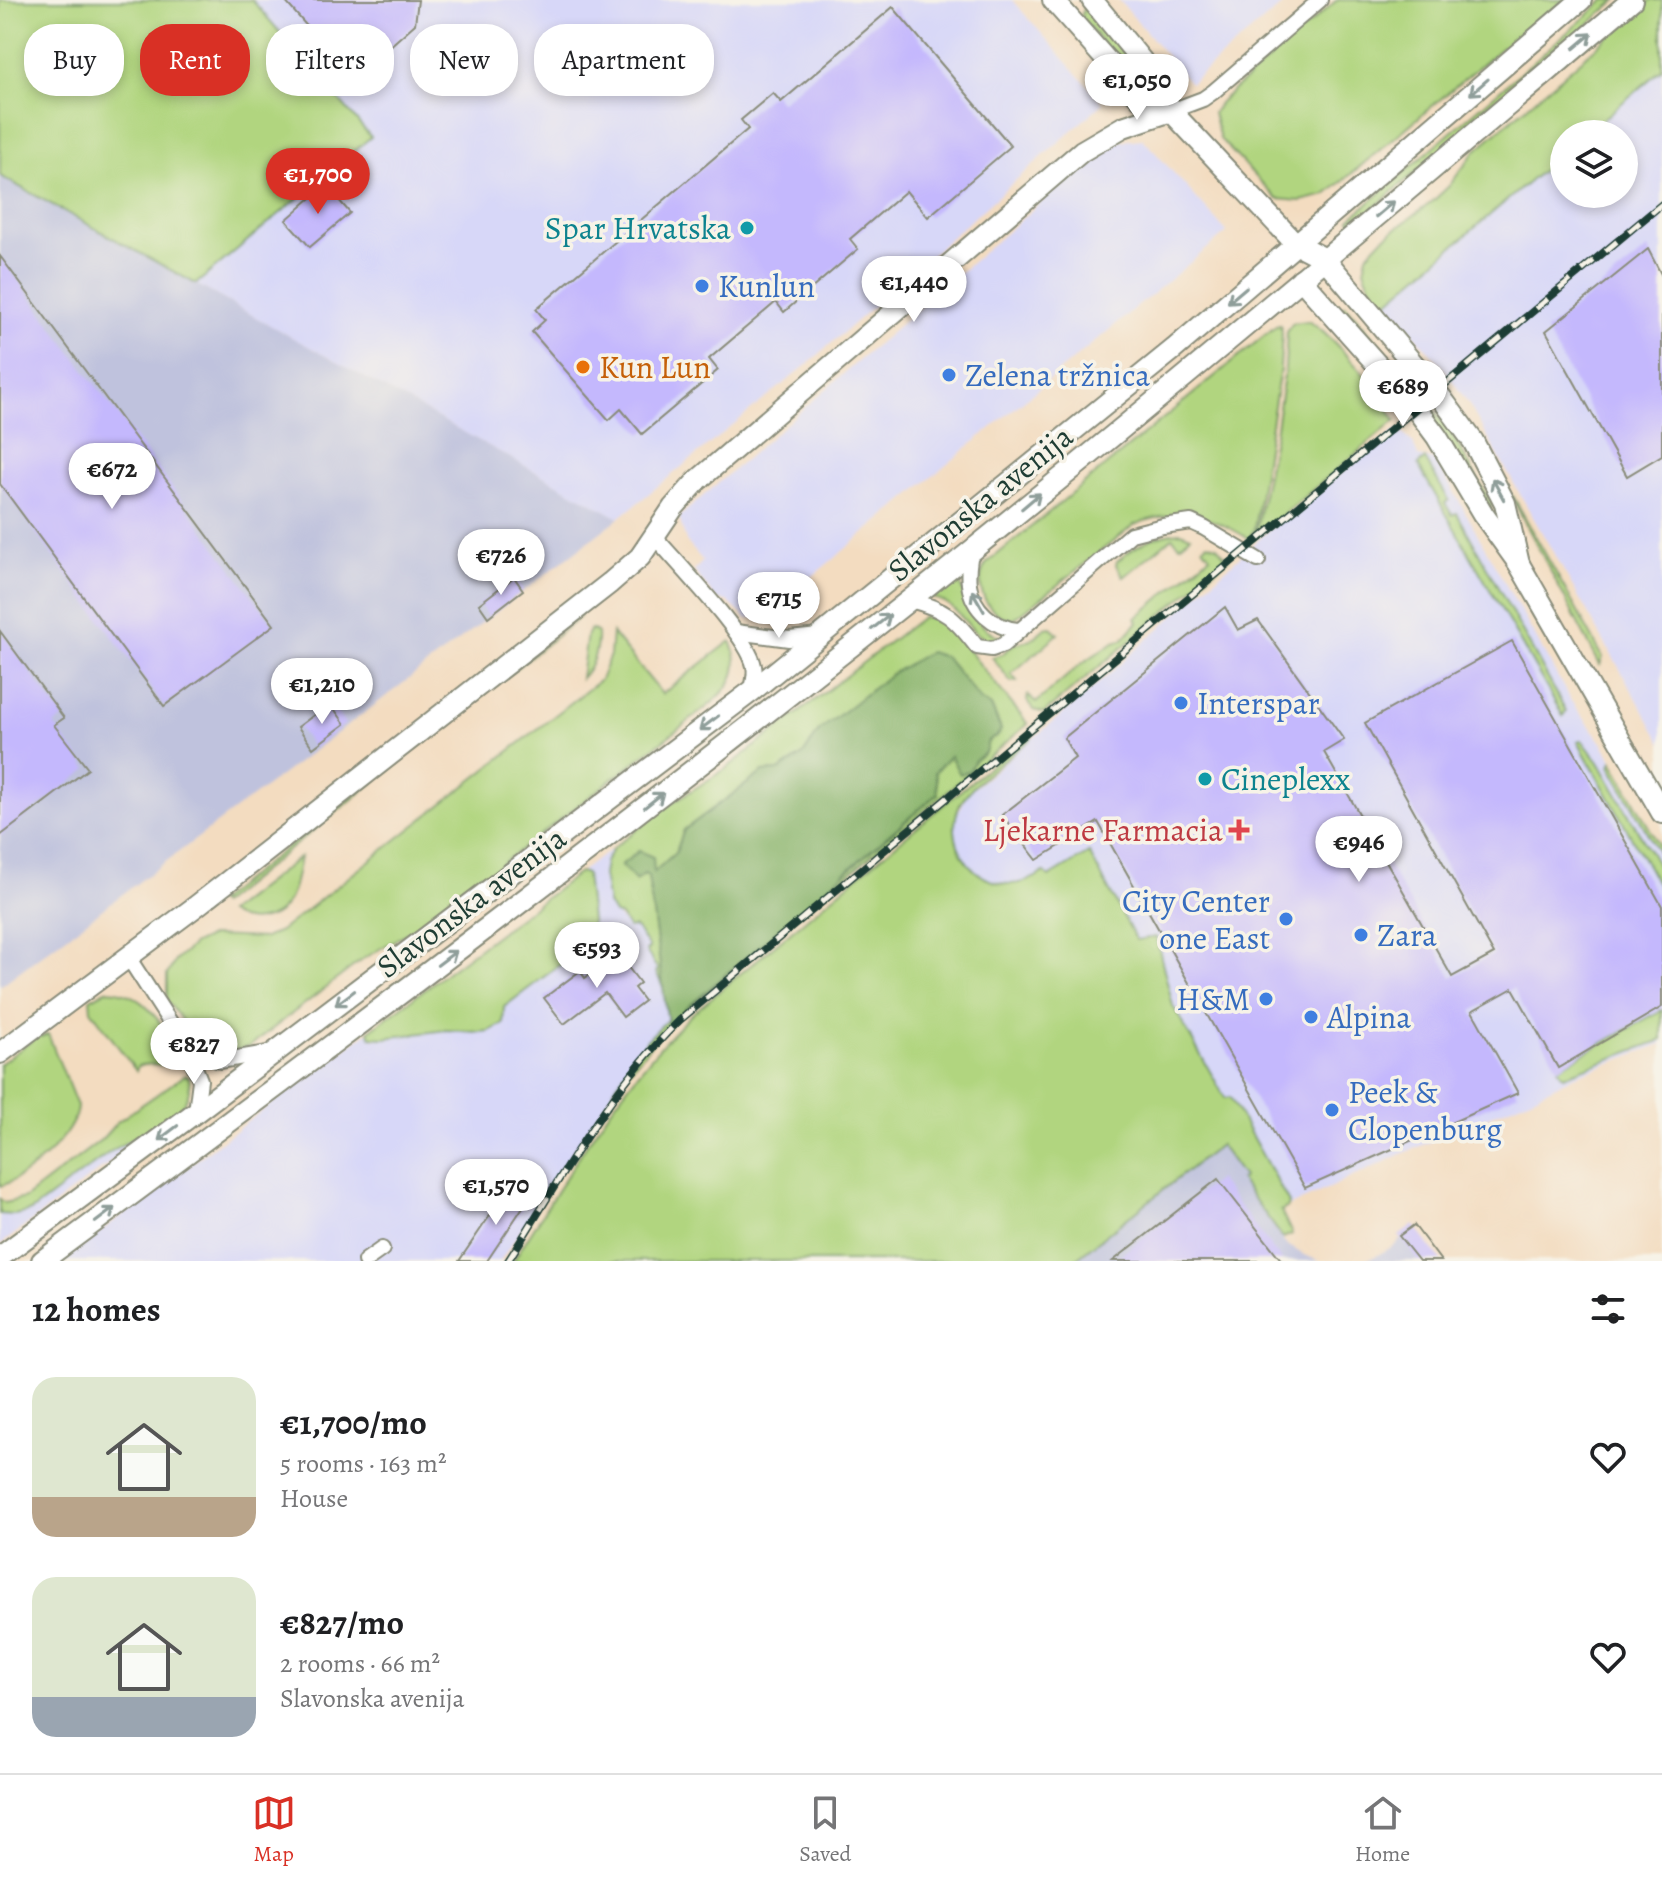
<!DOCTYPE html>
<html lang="en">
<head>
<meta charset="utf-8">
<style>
  body { margin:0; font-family:Alegreya,serif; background:#f2f2f2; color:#202124; height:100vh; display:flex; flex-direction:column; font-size:30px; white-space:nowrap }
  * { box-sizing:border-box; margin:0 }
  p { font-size:26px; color:#757577 }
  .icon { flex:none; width:44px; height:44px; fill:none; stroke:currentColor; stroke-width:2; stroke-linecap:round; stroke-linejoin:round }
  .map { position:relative; height:1261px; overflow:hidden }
  .side { display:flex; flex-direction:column; background:#fff; flex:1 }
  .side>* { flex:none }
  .top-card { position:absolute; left:24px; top:24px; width:800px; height:72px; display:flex; gap:16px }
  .controls { position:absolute; left:1550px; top:120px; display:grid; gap:16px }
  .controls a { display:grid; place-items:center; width:88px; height:88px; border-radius:50%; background:#fff; box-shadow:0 4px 12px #0003; font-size:40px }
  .price { position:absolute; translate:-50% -68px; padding:0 18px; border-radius:28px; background:#fff; color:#222; font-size:26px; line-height:52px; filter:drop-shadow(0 2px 4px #0008) }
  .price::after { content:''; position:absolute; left:50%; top:48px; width:24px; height:18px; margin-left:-12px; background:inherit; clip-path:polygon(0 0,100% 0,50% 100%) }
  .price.active { background:#d93025; color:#fff }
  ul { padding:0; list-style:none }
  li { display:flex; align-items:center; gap:24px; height:200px; padding:0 32px }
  li span { display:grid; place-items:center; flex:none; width:224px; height:160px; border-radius:24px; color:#555 }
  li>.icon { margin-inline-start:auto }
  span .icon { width:96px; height:96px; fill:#fffc; stroke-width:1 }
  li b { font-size:34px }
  h2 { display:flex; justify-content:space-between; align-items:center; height:96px; padding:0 32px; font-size:34px }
  .chip { padding:0 28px; border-radius:32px; background:#fff; box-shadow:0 4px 12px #0003; font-size:28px; line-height:72px }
  .chip.active { background:#d93025; color:#fff }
  .tabs { display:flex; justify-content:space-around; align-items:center; height:112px; border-top:2px solid #e0e0e0; background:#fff; font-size:22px; color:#757577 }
  .tabs a { display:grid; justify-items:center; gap:4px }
  .tabs .active { color:#d93025 }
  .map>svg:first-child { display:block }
</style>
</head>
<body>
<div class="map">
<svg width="1662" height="1261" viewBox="0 0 1662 1261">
  <rect width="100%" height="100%" fill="#f7f3e8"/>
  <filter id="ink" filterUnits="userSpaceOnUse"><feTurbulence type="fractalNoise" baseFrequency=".0125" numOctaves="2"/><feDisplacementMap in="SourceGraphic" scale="16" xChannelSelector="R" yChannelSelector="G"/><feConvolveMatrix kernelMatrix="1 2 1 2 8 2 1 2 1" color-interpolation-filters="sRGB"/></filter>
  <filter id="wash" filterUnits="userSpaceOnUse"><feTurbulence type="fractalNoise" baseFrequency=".006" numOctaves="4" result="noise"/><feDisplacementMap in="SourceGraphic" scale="32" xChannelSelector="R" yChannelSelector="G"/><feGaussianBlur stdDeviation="1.8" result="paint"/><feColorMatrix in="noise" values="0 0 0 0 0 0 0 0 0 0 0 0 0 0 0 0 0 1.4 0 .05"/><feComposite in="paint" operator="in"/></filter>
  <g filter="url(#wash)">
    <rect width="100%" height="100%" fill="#f3dcc0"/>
    <g fill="#d7d7f8">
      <polygon points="0,0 1012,0 1103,103 809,363 619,518 0,176"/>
      <polygon points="1119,0 1288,0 1190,83"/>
      <polygon points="1662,69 1662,743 1468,403 1438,361 1386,303 1564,152 1564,194 1624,194 1624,134 1585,134"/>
      <polygon points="1143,139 1227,232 779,604 758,617 747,619 727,601 717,600 694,571 703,561 686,541 679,517 1110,142"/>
      <polygon points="1398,429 1413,443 1418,457 1436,460 1571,701 1604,745 1662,850 1662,1044 1571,1077 1535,1096 1395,1157 1288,1207 1289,1202 1230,1097 1226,1099 1173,1006 1156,938 1136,940 1089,854 1048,877 1044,873 1030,881 1009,884 987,879 969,866 960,853 955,837 956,817 968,793 996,769 1082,698 1275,525"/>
      <polygon points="613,848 605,862 603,875 608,904 628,928 635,927 650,948 659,970 656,973 663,987 667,1020 647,1040 500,1261 61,1261 369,1031 374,1039 446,1030 479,1032 504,1007 573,955 578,966 592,935 580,938 578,928 584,927 584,872 580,872"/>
      <polygon points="176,1113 0,1245 0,1214 15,1215 110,1152"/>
    </g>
    <g fill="#bfc2dd">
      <polygon points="0,176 619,518 372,707 0,986"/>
      <polygon points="1220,1145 1244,1177 1240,1181 1286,1244 1304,1255 1320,1261 1073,1261"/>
      <polygon points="1414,1225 1438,1258 1438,1261 1362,1261 1376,1256 1395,1245 1401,1239 1399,1236"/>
    </g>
    <g fill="#b1d57f" stroke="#68895a" stroke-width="2">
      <polygon points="0,0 252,0 371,137 196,284 0,176"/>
      <polygon points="1337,0 1565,0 1517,35 1326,195 1301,201 1277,199 1220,139 1213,113 1221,101"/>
      <polygon points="1605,0 1617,0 1354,225 1350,219"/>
      <polygon points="1651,0 1662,0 1662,69 1585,134 1564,134 1564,152 1386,303 1370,285 1364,269 1367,255 1383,238 1432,202 1449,186 1476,150"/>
      <polygon points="1084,7 1086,7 1140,69 1130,77 1081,17"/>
      <polygon points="1345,305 1425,396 1419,400 1341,308"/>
      <path d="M1308,321C1327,331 1370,380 1383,399C1388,406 1390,413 1396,420L1254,539L1275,434L1285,369L1287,331L1293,323Z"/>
      <path d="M1280,325L1282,332L1280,369L1254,529L1249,539C1210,514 1178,507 1134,525L1018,616L1012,619C987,616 971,584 987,563L1276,326Z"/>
      <polygon points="1428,402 1451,433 1492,504 1491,509 1424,406"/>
      <polygon points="1425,459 1449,500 1445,503 1452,515 1457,513 1566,711 1563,716 1418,465"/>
      <polygon points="1511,496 1513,496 1603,657 1600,665"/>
      <path d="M1181,532L1191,536L1180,545L1172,537L1124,577L1116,565L1117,561C1138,544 1154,534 1181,532Z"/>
      <polygon points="1208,543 1217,546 1228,559 1044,713 1034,710 1027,701 1028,695 1036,703 1081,664 1114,642 1122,640 1138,622 1136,618 1210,556 1203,547"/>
      <path d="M958,577C966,600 974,627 1000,637L999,640C968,643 966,606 933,598Z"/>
      <polygon points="581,616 220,905 217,902"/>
      <polygon points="922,617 940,619 949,626 1028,724 666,1027 613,1090 647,1040 667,1020 668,1023 938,794 935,772 951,755 975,760 985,753 988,741 996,737 1001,729 991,706 981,701 945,657 819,731 803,755 778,771 763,772 684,830 676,852 653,873 653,857 638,851 621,866 648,876 663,987 656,972 658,970 646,951 649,948 635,927 628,928 621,916 614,914 608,904 603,875 605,862 613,848 672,803 727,768"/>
      <polygon points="1051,627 1058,634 1011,674 1017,681 1011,682 992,657 1002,654 1014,644 1031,640 1045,628"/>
      <path d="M591,629L597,632C598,650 594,665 581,678L587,634Z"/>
      <path d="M612,633L662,694L731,641C744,672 730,688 707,707L427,921L363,959L250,1046L226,1054L201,1045L167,1001V975L175,961L194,944L211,936L265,938L280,931L600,680L610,655Z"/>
      <path d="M1031,732L1032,738C1011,756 972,781 960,805C943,840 971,884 1010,884C1023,884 1034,879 1044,872L1049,877L1089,853L1136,940L1156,937L1173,1006L1225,1098L1230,1097L1289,1203L1288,1207L1281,1211L1292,1234L1283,1238L1240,1180L1243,1177L1220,1145L1073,1261H513C568,1175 618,1084 693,1013Z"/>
      <polygon points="1582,740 1599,762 1662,873 1662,892 1578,742"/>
      <polygon points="1612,761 1659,845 1662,859 1610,766"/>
      <path d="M300,857C295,884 292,916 259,920C248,922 237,919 228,913Z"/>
      <polygon points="580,872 586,874 592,930 585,931 584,927 578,928 580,938 593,935 574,969 573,955 504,1007 503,1024 489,1031 479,1032 446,1030 384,1038 371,1037 369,1031"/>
      <path d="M107,990C140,990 160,1018 173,1046L174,1054L169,1065C158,1066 146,1062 138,1066L136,1071L91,1010L90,999Z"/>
      <polygon points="1662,1010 1662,1040 1563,1076 1558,1068"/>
      <path d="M48,1034L77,1106C77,1134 26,1179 0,1186V1064L38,1036L41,1037Z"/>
      <path d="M185,1075L189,1077C192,1092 186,1103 176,1113L110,1152L31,1211L15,1215L0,1214V1199L5,1203L25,1198L102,1139L117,1122Z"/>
    </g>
    <polygon fill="#8cb66e" stroke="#567a51" stroke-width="2" points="929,652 945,657 981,701 991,706 1001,730 996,737 988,741 985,753 975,760 969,771 960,774 950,756 935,772 938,793 668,1024 648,876 644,874 636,881 621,865 639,851 653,857 654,872 676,852 684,830 763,772 778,771 803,755 819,731 891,674"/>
    <g id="blocks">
      <g fill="#c4b8fd">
        <polygon points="284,0 418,0 415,24 353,79"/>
        <polygon points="893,7 1011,146 928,217 906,191 850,239 858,249 784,312 776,302 709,359 718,370 642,434 621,409 609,420 532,332 545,320 536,309 748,129 741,120 773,93 781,102"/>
        <polygon points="326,185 350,213 310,247 286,220"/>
        <polygon points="1648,249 1662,276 1662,455 1627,476 1546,331"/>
        <polygon points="0,256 274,625 164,706 0,484"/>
        <polygon points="514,577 523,590 488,617 479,604"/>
        <polygon points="1225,607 1238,630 1258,620 1344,740 1324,752 1452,977 1494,954 1365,723 1512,641 1662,906 1662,1007 1558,1068 1513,988 1472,1011 1518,1093 1305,1188 1098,822 1037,860 1002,815 1075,758 1064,738"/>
        <polygon points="0,631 64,718 54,725 88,769 0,836"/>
        <polygon points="330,703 345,724 313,748 298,727"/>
        <polygon points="618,954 640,983 634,988 644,1001 623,1017 605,993 564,1024 544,998 580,971 585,978"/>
        <polygon points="1218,1179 1282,1261 1113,1261"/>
        <polygon points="510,1186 529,1198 487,1261 459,1261"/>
        <polygon points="1414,1225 1441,1261 1419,1261 1399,1236"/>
      </g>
    </g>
  </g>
  <g filter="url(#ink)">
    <use href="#blocks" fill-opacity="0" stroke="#898c7a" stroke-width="2"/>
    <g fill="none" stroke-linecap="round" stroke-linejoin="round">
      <defs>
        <g id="street">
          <polyline points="1171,111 1203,99 1213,92 1320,0"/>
          <path d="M655,537C677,563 748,636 754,666C756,673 753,683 752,691"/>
          <path d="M971,550C970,561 967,573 969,584C972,609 994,628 1018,630"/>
          <path d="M910,600C945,609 955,618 977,647L992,649L1003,645L1131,534L1163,526L1191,522L1204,528L1258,560"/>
          <polyline points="736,632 789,639 819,636"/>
          <polyline points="128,957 188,1050 200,1080 196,1112"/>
          <polyline points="188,1050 220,1061 273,1052"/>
          <polyline points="365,1261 382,1249"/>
        </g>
        <g id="secondary">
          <polyline points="1053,0 1141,99 1171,111"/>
          <polyline points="1092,0 1160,83 1171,111 1296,244 1325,259 1437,392 1473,441 1505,503 1519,564"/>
          <polyline points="1301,279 1414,406 1437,437 1483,514 1519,564 1662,813"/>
          <polyline points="0,1053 195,907 610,583 640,557 673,508 697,481 1082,151 1123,127 1171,111"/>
          <polyline points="0,1257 196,1112 752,691 1174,349 1581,0"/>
          <path d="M42,1261C354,1030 664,797 966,555C1191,374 1412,187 1632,0"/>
        </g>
      </defs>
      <use href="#street" stroke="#898c7a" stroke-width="18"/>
      <use href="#secondary" stroke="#898c7a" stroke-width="24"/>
      <use href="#street" stroke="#fff" stroke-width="14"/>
      <use href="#secondary" stroke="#fff" stroke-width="20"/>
      <defs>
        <path id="rail" d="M508,1261C561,1178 609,1089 680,1020L1662,204"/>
      </defs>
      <use href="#rail" stroke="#1f3d34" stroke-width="8"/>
      <use href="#rail" stroke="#f7f3e8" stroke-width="5" stroke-dasharray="15" stroke-linecap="butt"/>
    </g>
    <defs><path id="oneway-shaft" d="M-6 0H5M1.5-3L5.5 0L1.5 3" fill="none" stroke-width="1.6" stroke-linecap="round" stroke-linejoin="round" transform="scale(2)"/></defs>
    <g stroke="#8f9e9a">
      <use href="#oneway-shaft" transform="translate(1583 41) rotate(-40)"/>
      <use href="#oneway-shaft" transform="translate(1479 87) rotate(139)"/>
      <use href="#oneway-shaft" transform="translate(1385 209) rotate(-40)"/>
      <use href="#oneway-shaft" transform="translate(1237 295) rotate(140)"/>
      <use href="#oneway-shaft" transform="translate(1498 489) rotate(-118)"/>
      <use href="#oneway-shaft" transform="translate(1031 501) rotate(-40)"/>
      <use href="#oneway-shaft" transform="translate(978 601) rotate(-120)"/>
      <use href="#oneway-shaft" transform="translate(881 622) rotate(-38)"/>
      <use href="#oneway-shaft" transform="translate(709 723) rotate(143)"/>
      <use href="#oneway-shaft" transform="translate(654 800) rotate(-38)"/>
      <use href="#oneway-shaft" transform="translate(447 958) rotate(-37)"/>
      <use href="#oneway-shaft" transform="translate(345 998) rotate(143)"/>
      <use href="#oneway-shaft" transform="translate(168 1133) rotate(143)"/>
      <use href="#oneway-shaft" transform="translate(105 1215) rotate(-37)"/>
    </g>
  </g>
  <g fill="#0f9aa8" stroke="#f7f3e8" stroke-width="3">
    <circle cx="747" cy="228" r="8"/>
    <circle cx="1205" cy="779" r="8"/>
  </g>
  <g fill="#3f7fe0" stroke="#f7f3e8" stroke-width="3">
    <circle cx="702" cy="286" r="8"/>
    <circle cx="949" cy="375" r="8"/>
    <circle cx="1181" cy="703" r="8"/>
    <circle cx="1286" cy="919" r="8"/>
    <circle cx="1361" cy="935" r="8"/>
    <circle cx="1266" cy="999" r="8"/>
    <circle cx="1311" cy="1017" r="8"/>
    <circle cx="1332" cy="1110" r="8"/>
  </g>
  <circle fill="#e8710a" stroke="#f7f3e8" stroke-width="3" cx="583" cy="367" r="8"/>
  <path fill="#e0444e" stroke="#f7f3e8" stroke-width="3" d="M1235 818h8v8h8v8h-8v8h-8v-8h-8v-8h8z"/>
  <g text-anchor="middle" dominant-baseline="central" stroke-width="7" stroke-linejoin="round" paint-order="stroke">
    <g font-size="32" fill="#0d838f" stroke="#f7f3e8" text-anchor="end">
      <text x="731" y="228">Spar Hrvatska</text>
      <text x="1221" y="779" text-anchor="start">Cineplexx</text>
    </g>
    <g font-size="32" fill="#366cbe" stroke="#f7f3e8" text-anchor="start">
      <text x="718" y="286">Kunlun</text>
      <text x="965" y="375">Zelena tržnica</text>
      <text x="1197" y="703">Interspar</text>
      <text x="1270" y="901" text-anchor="end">City Center<tspan x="1270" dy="37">one East</tspan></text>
      <text x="1377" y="935">Zara</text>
      <text x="1250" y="999" text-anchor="end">H&amp;M</text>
      <text x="1327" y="1017">Alpina</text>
      <text x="1348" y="1092">Peek &amp;<tspan x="1348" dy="37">Clopenburg</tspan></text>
    </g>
    <g font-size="32" fill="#c56008" stroke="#f7f3e8" text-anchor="start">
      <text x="599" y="367">Kun Lun</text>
    </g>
    <g font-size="32" fill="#1f3d34" stroke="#f7f3e8">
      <text transform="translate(980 503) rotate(-39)">Slavonska avenija</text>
      <text transform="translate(471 902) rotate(-37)">Slavonska avenija</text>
    </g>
    <g font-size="32" fill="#be3a42" stroke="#f7f3e8" text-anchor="end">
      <text x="1223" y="830">Ljekarne Farmacia</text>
    </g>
  </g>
</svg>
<div class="controls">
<a><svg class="icon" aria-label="layers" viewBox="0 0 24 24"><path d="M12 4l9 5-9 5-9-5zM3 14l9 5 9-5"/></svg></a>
</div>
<b class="price" style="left:1137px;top:122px">€1,050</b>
<b class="price active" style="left:318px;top:216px">€1,700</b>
<b class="price" style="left:914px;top:324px">€1,440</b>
<b class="price" style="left:1403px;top:428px">€689</b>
<b class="price" style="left:112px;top:511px">€672</b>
<b class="price" style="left:501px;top:597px">€726</b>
<b class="price" style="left:779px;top:640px">€715</b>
<b class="price" style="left:322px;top:726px">€1,210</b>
<b class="price" style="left:1359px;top:884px">€946</b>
<b class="price" style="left:597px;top:990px">€593</b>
<b class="price" style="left:194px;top:1086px">€827</b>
<b class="price" style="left:496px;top:1227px">€1,570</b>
<div class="top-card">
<a class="chip">Buy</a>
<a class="chip active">Rent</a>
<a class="chip">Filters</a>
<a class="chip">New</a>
<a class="chip">Apartment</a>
</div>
</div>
<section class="side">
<h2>12 homes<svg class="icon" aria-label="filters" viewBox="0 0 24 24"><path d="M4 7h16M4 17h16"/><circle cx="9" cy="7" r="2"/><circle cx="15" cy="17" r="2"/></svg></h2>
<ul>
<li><span style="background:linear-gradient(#dfe7d0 75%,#b9a48a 0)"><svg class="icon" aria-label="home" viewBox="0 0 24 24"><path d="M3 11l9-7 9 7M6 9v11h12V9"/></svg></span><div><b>€1,700/mo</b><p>5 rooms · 163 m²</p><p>House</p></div><svg class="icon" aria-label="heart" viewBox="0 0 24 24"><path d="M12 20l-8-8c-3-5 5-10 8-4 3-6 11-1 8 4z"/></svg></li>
<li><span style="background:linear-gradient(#dfe7d0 75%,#9aa5b1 0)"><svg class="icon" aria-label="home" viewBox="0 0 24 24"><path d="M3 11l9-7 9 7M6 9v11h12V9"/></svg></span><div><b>€827/mo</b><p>2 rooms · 66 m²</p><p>Slavonska avenija</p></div><svg class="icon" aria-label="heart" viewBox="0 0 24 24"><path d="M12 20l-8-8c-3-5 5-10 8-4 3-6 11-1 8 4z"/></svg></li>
</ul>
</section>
<nav class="tabs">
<a class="active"><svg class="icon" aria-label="map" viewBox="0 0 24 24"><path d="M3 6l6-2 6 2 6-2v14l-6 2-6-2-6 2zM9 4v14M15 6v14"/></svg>Map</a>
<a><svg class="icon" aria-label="saved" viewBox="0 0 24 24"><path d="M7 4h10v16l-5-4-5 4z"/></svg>Saved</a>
<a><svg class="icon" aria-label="home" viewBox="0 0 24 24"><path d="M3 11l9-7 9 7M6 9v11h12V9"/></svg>Home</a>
</nav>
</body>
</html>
